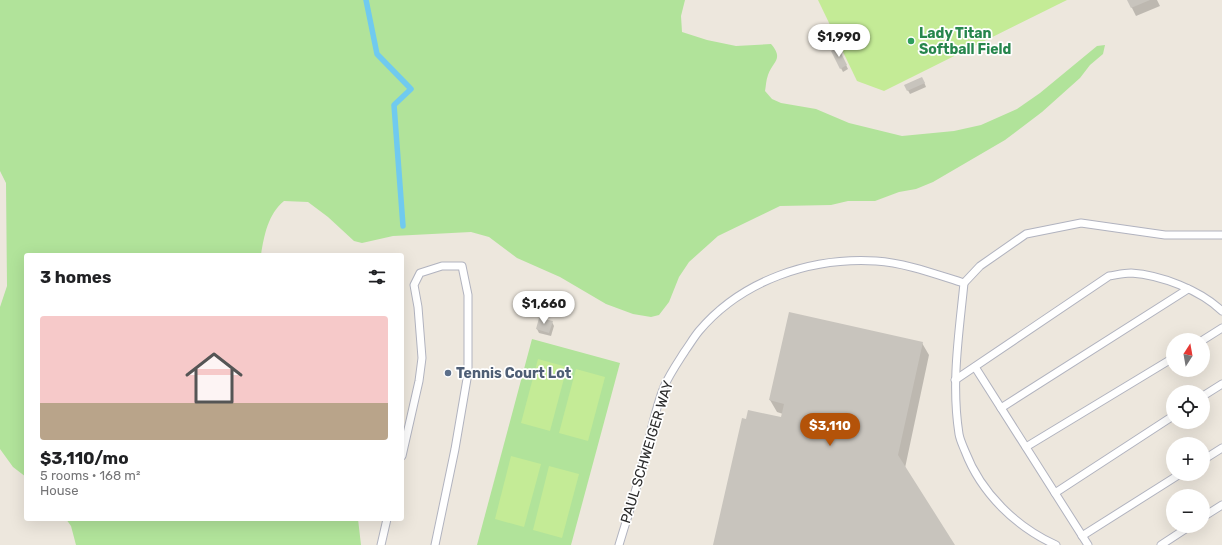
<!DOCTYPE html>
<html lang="en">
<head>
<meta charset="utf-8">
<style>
  body { margin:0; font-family:Rubik,sans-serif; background:#f6f6f6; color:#202124; height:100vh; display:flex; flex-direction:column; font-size:15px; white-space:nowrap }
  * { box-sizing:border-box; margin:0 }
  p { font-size:13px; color:#757577 }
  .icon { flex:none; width:22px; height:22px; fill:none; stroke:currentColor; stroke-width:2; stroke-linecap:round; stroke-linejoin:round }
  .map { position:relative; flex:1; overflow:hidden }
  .details { position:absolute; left:24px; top:253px; width:380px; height:268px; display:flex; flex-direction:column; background:#fff; border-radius:4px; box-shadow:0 4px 16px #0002 }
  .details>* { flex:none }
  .needle { width:26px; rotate:11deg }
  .tools { position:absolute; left:1166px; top:333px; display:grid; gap:8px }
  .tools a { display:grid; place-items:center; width:44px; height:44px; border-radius:50%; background:#fff; box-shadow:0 4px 16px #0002; font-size:20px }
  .price { position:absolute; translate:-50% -34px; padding:0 9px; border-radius:14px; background:#fff; color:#222; font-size:13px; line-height:26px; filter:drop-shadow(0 1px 2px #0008) }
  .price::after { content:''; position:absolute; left:50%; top:24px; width:12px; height:9px; margin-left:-6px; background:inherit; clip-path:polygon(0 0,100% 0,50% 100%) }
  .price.on { background:#b45309; color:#fff }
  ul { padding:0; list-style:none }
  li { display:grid; align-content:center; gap:8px; height:212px; padding:0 16px }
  li span { display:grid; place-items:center; height:124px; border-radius:4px; color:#555 }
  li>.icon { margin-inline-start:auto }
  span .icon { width:72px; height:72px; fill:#fffc; stroke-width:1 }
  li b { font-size:17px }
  h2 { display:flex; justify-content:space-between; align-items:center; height:48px; padding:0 16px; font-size:17px }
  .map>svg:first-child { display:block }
</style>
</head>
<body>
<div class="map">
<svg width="1222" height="545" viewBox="0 0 1222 545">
  <rect width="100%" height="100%" fill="#ede7dd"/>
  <g fill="#b1e39a">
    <path d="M0,0H685L681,16L682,32L707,40L736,46L771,44C784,59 773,61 768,75C766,80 766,86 765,91L772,99L781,103L816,109L849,123L902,136L954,131L981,125L1017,109L1040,93L1097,46L1105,45L1103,54L1090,65L1080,78L1042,112L1005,140L933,182L916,189L899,192L875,201H848L831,205L780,206L718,236L689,262L679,277L669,302L659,315L651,317L633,314L606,304L560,277L517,258L489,237L471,232L393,236L362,243L354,241L328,217L308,202L284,201C268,214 264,236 261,255H26V477L13,467L0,449V307L7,286L6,183L0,171Z"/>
    <polygon points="532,339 620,363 571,545 477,545"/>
    <polygon points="66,519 358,519 361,545 76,545 71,526"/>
  </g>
  <g fill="#c4eb96">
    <polygon points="818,0 1067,0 884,91 857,81"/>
    <polygon points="538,359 567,367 550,431 521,423"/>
    <polygon points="576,369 605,377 588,441 559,433"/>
    <polygon points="511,456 541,464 524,527 495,519"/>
    <polygon points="549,466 579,474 562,538 533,530"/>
  </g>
  <g fill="#0003">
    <polygon points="1128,0 1157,0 1160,6 1136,16"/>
    <polygon points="832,51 840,52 848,69 843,72"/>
    <polygon points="924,82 926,87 910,94 905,85"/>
    <polygon points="552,322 554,326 551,336 539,333 537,329"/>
    <polygon points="922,343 929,355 905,468 953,545 714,545 782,418 783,414 777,412 770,400"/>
  </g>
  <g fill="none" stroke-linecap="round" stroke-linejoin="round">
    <polyline stroke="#70caef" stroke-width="5.5" points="366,0 377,54 411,89 394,105 403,226"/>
  </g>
  <g fill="#c8c4bd">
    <polygon points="1127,0 1150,0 1131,8"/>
    <polygon points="838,47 847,65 840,69 831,51"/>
    <polygon points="922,77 925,83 907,91 904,85"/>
    <polygon points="789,312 923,342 898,455 955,545 713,545 742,418 746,419 748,410 781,417 784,404 769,400"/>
    <polygon points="539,318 553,321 549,333 536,329"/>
  </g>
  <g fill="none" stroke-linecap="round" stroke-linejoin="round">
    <defs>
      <g id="service">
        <path d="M964,283C959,334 951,383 959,434C960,440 963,446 965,451C981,493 1016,527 1056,545"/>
        <polyline points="1203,340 1222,328"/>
        <polyline points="975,367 1088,545"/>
        <path d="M955,380L1109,276C1116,275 1124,273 1131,273C1161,275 1200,290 1222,311"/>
        <polyline points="1203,396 1222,384"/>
        <polyline points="1001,408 1188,289"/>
        <polyline points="1026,447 1173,358"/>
        <polyline points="402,456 419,381 422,358 418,307 414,285 420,273 442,266 462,266 468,295 468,373 455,449 435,545"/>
        <polyline points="1203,460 1222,448"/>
        <polyline points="1055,493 1173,416"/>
        <polyline points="1203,517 1222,505"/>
        <polyline points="1082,536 1180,474"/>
        <polyline points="381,545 387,519"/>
        <path d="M619,545C628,515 638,485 645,455C651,433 655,409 664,387C669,375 678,362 685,351C690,344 694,337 699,331C742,280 811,257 876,261C906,263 935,274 964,283L980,266L1026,234L1081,223L1165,235H1222"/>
        <polyline points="1161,545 1190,526"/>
      </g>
    </defs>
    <use href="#service" stroke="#b1b3bf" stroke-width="9"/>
    <use href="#service" stroke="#fff" stroke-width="7"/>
  </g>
  <circle fill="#2e9e5b" stroke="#fff" stroke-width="1.5" cx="911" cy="41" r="4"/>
  <circle fill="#5c6f8a" stroke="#fff" stroke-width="1.5" cx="448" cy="373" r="4"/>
  <g text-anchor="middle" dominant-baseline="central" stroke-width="3.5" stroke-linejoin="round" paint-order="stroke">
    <g font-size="14" font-weight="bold" fill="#27864d" stroke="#fff" text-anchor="start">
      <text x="919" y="33">Lady Titan<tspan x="919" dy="16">Softball Field</tspan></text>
    </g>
    <g font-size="14" font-weight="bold" fill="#4e5e75" stroke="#fff" text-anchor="start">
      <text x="456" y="373">Tennis Court Lot</text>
    </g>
    <g font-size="14" fill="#2b2b2b" stroke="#fff">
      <text transform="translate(647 452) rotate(-73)">PAUL SCHWEIGER WAY</text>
    </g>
  </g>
</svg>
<div class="tools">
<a><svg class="needle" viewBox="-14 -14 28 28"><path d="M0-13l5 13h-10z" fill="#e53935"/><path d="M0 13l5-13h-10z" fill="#757577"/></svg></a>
<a><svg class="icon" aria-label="locate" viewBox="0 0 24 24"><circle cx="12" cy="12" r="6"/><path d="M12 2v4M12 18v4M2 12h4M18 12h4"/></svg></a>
<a>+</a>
<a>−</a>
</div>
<b class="price" style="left:839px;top:58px">$1,990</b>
<b class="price" style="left:544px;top:325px">$1,660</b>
<b class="price on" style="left:830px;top:447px">$3,110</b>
<section class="details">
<h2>3 homes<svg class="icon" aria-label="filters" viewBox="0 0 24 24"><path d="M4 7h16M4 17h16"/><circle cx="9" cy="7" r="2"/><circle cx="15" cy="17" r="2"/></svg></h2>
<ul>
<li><span style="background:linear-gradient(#f6c9c9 70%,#b9a48a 0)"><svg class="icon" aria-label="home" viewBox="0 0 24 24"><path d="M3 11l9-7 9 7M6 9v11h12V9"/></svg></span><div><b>$3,110/mo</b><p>5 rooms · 168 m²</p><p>House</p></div></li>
</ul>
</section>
</div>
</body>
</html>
